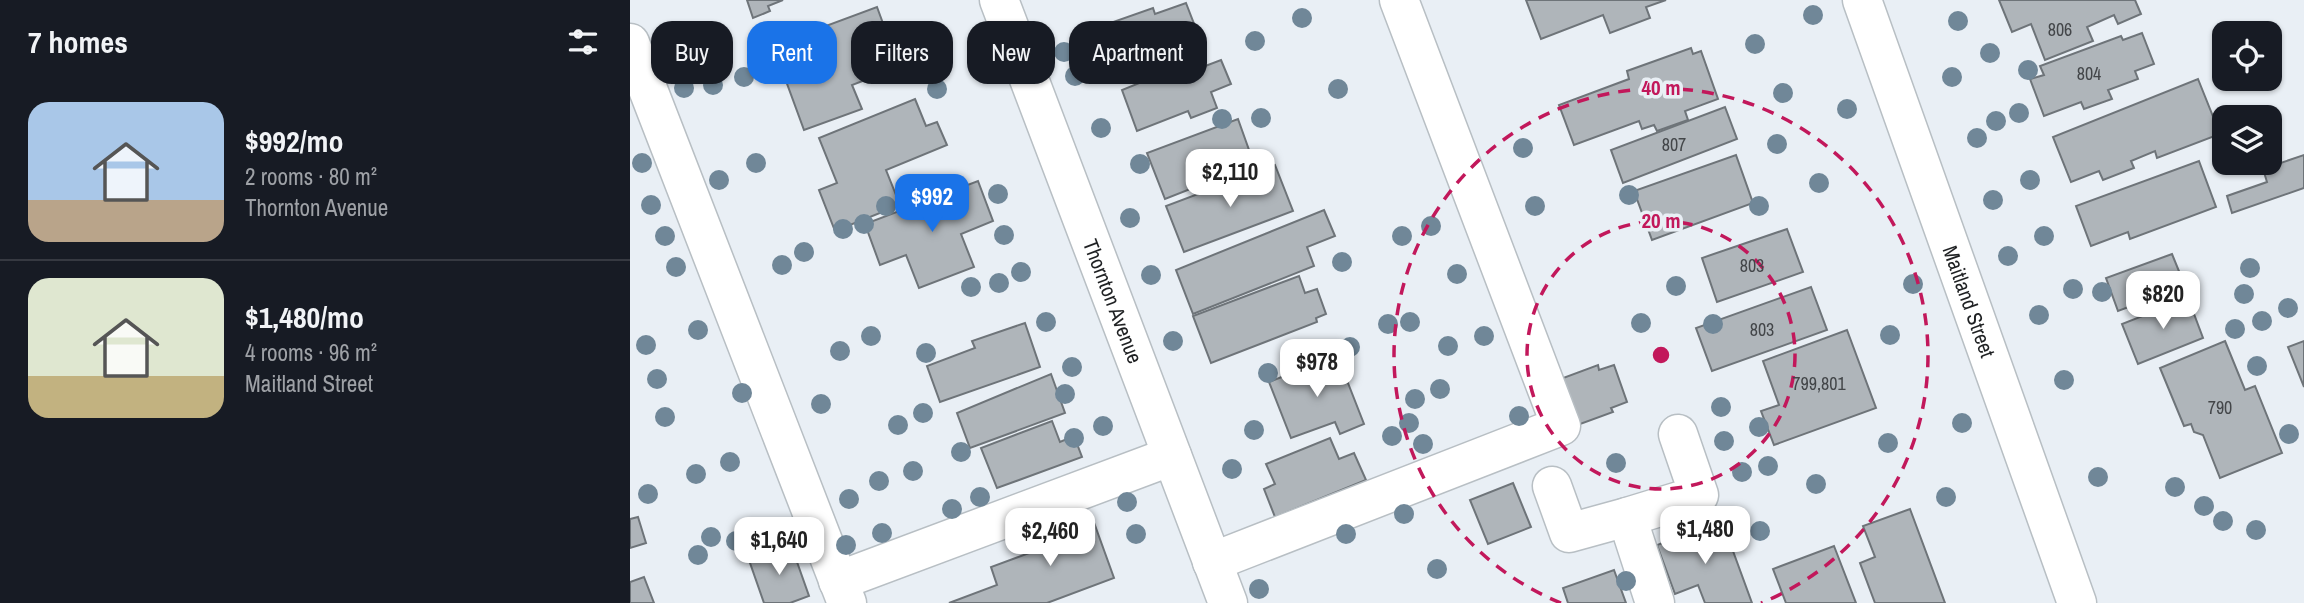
<!DOCTYPE html>
<html lang="en">
<head>
<meta charset="utf-8">
<style>
  body { margin:0; font-family:"Archivo Narrow",sans-serif; background:#242831; color:#f1f3f6; height:100vh; display:flex; flex-direction:column; font-size:26px; white-space:nowrap }
  * { box-sizing:border-box; margin:0 }
  p { font-size:23px; color:#9ea1a6 }
  .icon { flex:none; width:38px; height:38px; fill:none; stroke:currentColor; stroke-width:2; stroke-linecap:round; stroke-linejoin:round }
  .map { position:relative; flex:1; overflow:hidden }
  .side { display:flex; flex-direction:column; background:#171b24; width:630px }
  .side>* { flex:none }
  .guide { position:absolute; left:21px; top:21px; width:665px; height:63px; display:flex; gap:14px }
  .fabs { position:absolute; left:1582px; top:21px; display:grid; gap:14px }
  .fabs a { display:grid; place-items:center; width:70px; height:70px; border-radius:14px; background:#171b24; box-shadow:0 2px 5px #0004; font-size:35px }
  .price { position:absolute; translate:-50% -60px; padding:0 16px; border-radius:14px; background:#fff; color:#222; font-size:23px; line-height:46px; filter:drop-shadow(0 2px 4px #0008) }
  .price::after { content:''; position:absolute; left:50%; top:42px; width:21px; height:16px; margin-left:-10px; background:inherit; clip-path:polygon(0 0,100% 0,50% 100%) }
  .price.on { background:#1a73e8; color:#fff }
  ul { padding:0; list-style:none }
  li { display:flex; align-items:center; gap:21px; height:175px; padding:0 28px }
  li+li { border-top:2px solid #363941 }
  li span { display:grid; place-items:center; flex:none; width:196px; height:140px; border-radius:21px; color:#555 }
  li>.icon { margin-inline-start:auto }
  span .icon { width:84px; height:84px; fill:#fffc; stroke-width:1 }
  li b { font-size:30px }
  h2 { display:flex; justify-content:space-between; align-items:center; height:84px; padding:0 28px; font-size:30px }
  .chip { padding:0 24px; border-radius:21px; background:#171b24; box-shadow:0 2px 5px #0004; font-size:24px; line-height:63px }
  .chip.on { background:#1a73e8; color:#fff }
  main { display:flex; flex:1; min-height:0 }
  .map>svg:first-child { display:block }
</style>
</head>
<body>
<main>
<section class="side">
<h2>7 homes<svg class="icon" aria-label="filters" viewBox="0 0 24 24"><path d="M4 7h16M4 17h16"/><circle cx="9" cy="7" r="2"/><circle cx="15" cy="17" r="2"/></svg></h2>
<ul>
<li><span style="background:linear-gradient(#a9c7e8 70%,#b9a48a 0)"><svg class="icon" aria-label="home" viewBox="0 0 24 24"><path d="M3 11l9-7 9 7M6 9v11h12V9"/></svg></span><div><b>$992/mo</b><p>2 rooms · 80 m²</p><p>Thornton Avenue</p></div></li>
<li><span style="background:linear-gradient(#dfe7d0 70%,#c2b280 0)"><svg class="icon" aria-label="home" viewBox="0 0 24 24"><path d="M3 11l9-7 9 7M6 9v11h12V9"/></svg></span><div><b>$1,480/mo</b><p>4 rooms · 96 m²</p><p>Maitland Street</p></div></li>
</ul>
</section>
<div class="map">
<svg width="1674" height="603" viewBox="0 0 1674 603">
  <rect width="100%" height="100%" fill="#e9eff5"/>
  <g fill="#afb5ba" stroke="#6e7479" stroke-width="2">
    <polygon points="117,0 153,0 138,6 140,11 123,18"/>
    <polygon points="896,0 1036,0 1016,7 1020,18 980,33 973,15 911,39"/>
    <polygon points="1369,0 1505,0 1511,14 1488,24 1484,15 1457,27 1463,41 1415,60 1401,24 1382,32"/>
    <polygon points="556,3 566,29 536,39 539,48 474,71 468,54 475,51 466,28 523,8 525,14"/>
    <polygon points="247,7 269,67 222,85 232,109 174,130 152,70 202,52 193,27"/>
    <polygon points="1512,33 1524,64 1505,71 1508,79 1478,90 1482,99 1454,109 1451,102 1414,116 1400,79 1414,75 1410,66 1491,36 1493,40"/>
    <polygon points="1061,48 1063,54 1071,51 1088,99 1055,111 1058,120 1027,131 1024,125 1012,129 1009,121 944,145 929,105 999,79 997,71"/>
    <polygon points="591,60 601,84 581,92 587,108 561,118 558,111 507,131 492,90 546,68 549,76"/>
    <polygon points="1568,79 1590,134 1527,158 1525,151 1501,161 1504,168 1473,180 1469,171 1441,182 1423,137"/>
    <polygon points="285,99 296,126 307,122 317,145 256,170 270,205 205,231 189,190 207,183 189,138"/>
    <polygon points="1095,107 1107,139 993,183 981,150"/>
    <polygon points="608,119 624,164 535,199 517,153"/>
    <polygon points="1106,155 1123,203 1022,240 1004,191"/>
    <polygon points="1674,155 1674,188 1602,213 1597,196 1637,182 1633,169"/>
    <polygon points="1569,161 1586,207 1500,239 1498,232 1461,246 1446,206"/>
    <polygon points="645,165 663,211 554,252 536,206"/>
    <polygon points="348,181 363,221 331,234 344,267 289,288 276,255 250,265 235,224"/>
    <polygon points="694,210 705,236 677,247 684,266 563,314 546,270"/>
    <polygon points="1157,229 1173,272 1087,302 1072,258"/>
    <polygon points="1542,254 1555,286 1488,311 1476,278"/>
    <polygon points="669,276 675,293 687,289 696,314 686,318 687,322 581,363 563,316"/>
    <polygon points="1181,287 1197,330 1082,371 1066,328"/>
    <polygon points="1558,298 1573,338 1508,364 1492,324"/>
    <polygon points="395,323 410,367 310,402 297,366 345,348 342,341"/>
    <polygon points="1217,330 1246,408 1144,445 1131,411 1149,405 1133,361"/>
    <polygon points="1595,341 1615,390 1625,386 1652,453 1590,478 1573,435 1564,432 1561,424 1554,426 1530,368"/>
    <polygon points="1674,341 1674,387 1658,347"/>
    <polygon points="707,355 734,424 710,434 705,422 661,438 639,382"/>
    <polygon points="968,365 969,370 984,365 997,402 981,408 983,412 942,427 925,381"/>
    <polygon points="421,374 435,413 340,448 327,413"/>
    <polygon points="422,421 430,442 444,436 452,457 367,488 351,448"/>
    <polygon points="700,438 709,459 724,453 736,480 645,517 634,489 645,484 636,464"/>
    <polygon points="883,483 901,527 858,544 840,500"/>
    <polygon points="1280,509 1315,603 1245,603 1230,563 1245,557 1233,526"/>
    <polygon points="8,517 16,543 0,548 0,519"/>
    <polygon points="462,517 484,578 417,603 319,603 367,585 361,567 402,552 398,540"/>
    <polygon points="1092,521 1122,603 1075,603 1068,585 1045,594 1027,545"/>
    <polygon points="161,545 179,596 160,603 134,603 119,560"/>
    <polygon points="1204,546 1226,603 1156,603 1143,569"/>
    <polygon points="984,570 996,603 938,603 933,588"/>
    <polygon points="14,577 24,603 0,603 0,582"/>
  </g>
  <g fill="none" stroke-linecap="round" stroke-linejoin="round">
    <defs>
      <g id="minor">
        <path id="s1" d="M369,0L598,603"/>
        <path id="s2" d="M1232,0L1447,603"/>
        <polyline points="0,43 217,603"/>
        <polyline points="922,486 939,533 997,517"/>
        <polyline points="582,562 931,426 769,0"/>
        <polyline points="208,581 542,456"/>
        <polyline points="1025,603 997,517 1069,495 1048,434"/>
      </g>
    </defs>
    <use href="#minor" stroke="#b8bfc4" stroke-width="41"/>
    <use href="#minor" stroke="#fff" stroke-width="38"/>
  </g>
  <g fill="#708798">
    <circle cx="1183" cy="15" r="10"/>
    <circle cx="672" cy="18" r="10"/>
    <circle cx="1328" cy="21" r="10"/>
    <circle cx="148" cy="31" r="10"/>
    <circle cx="179" cy="33" r="10"/>
    <circle cx="309" cy="41" r="10"/>
    <circle cx="625" cy="41" r="10"/>
    <circle cx="1125" cy="44" r="10"/>
    <circle cx="434" cy="52" r="10"/>
    <circle cx="1360" cy="53" r="10"/>
    <circle cx="75" cy="64" r="10"/>
    <circle cx="1398" cy="70" r="10"/>
    <circle cx="445" cy="76" r="10"/>
    <circle cx="114" cy="77" r="10"/>
    <circle cx="1322" cy="77" r="10"/>
    <circle cx="83" cy="85" r="10"/>
    <circle cx="54" cy="88" r="10"/>
    <circle cx="307" cy="89" r="10"/>
    <circle cx="708" cy="89" r="10"/>
    <circle cx="1153" cy="93" r="10"/>
    <circle cx="1217" cy="109" r="10"/>
    <circle cx="1389" cy="113" r="10"/>
    <circle cx="631" cy="118" r="10"/>
    <circle cx="592" cy="119" r="10"/>
    <circle cx="1366" cy="121" r="10"/>
    <circle cx="471" cy="128" r="10"/>
    <circle cx="1347" cy="138" r="10"/>
    <circle cx="1147" cy="144" r="10"/>
    <circle cx="893" cy="148" r="10"/>
    <circle cx="12" cy="163" r="10"/>
    <circle cx="126" cy="163" r="10"/>
    <circle cx="510" cy="164" r="10"/>
    <circle cx="89" cy="180" r="10"/>
    <circle cx="1400" cy="180" r="10"/>
    <circle cx="1189" cy="183" r="10"/>
    <circle cx="299" cy="193" r="10"/>
    <circle cx="368" cy="194" r="10"/>
    <circle cx="999" cy="195" r="10"/>
    <circle cx="1363" cy="200" r="10"/>
    <circle cx="21" cy="205" r="10"/>
    <circle cx="256" cy="206" r="10"/>
    <circle cx="905" cy="206" r="10"/>
    <circle cx="1129" cy="206" r="10"/>
    <circle cx="500" cy="218" r="10"/>
    <circle cx="234" cy="224" r="10"/>
    <circle cx="801" cy="226" r="10"/>
    <circle cx="213" cy="229" r="10"/>
    <circle cx="374" cy="235" r="10"/>
    <circle cx="35" cy="236" r="10"/>
    <circle cx="772" cy="236" r="10"/>
    <circle cx="1414" cy="236" r="10"/>
    <circle cx="174" cy="252" r="10"/>
    <circle cx="1378" cy="256" r="10"/>
    <circle cx="712" cy="262" r="10"/>
    <circle cx="152" cy="265" r="10"/>
    <circle cx="46" cy="267" r="10"/>
    <circle cx="1620" cy="268" r="10"/>
    <circle cx="391" cy="272" r="10"/>
    <circle cx="827" cy="274" r="10"/>
    <circle cx="521" cy="275" r="10"/>
    <circle cx="369" cy="283" r="10"/>
    <circle cx="1283" cy="284" r="10"/>
    <circle cx="1046" cy="286" r="10"/>
    <circle cx="341" cy="287" r="10"/>
    <circle cx="1443" cy="289" r="10"/>
    <circle cx="1472" cy="292" r="10"/>
    <circle cx="1614" cy="294" r="10"/>
    <circle cx="1658" cy="308" r="10"/>
    <circle cx="1409" cy="315" r="10"/>
    <circle cx="1632" cy="321" r="10"/>
    <circle cx="416" cy="322" r="10"/>
    <circle cx="780" cy="322" r="10"/>
    <circle cx="1011" cy="323" r="10"/>
    <circle cx="758" cy="324" r="10"/>
    <circle cx="1083" cy="324" r="10"/>
    <circle cx="1605" cy="329" r="10"/>
    <circle cx="68" cy="330" r="10"/>
    <circle cx="1260" cy="335" r="10"/>
    <circle cx="241" cy="336" r="10"/>
    <circle cx="854" cy="336" r="10"/>
    <circle cx="543" cy="341" r="10"/>
    <circle cx="16" cy="345" r="10"/>
    <circle cx="818" cy="346" r="10"/>
    <circle cx="720" cy="347" r="10"/>
    <circle cx="210" cy="351" r="10"/>
    <circle cx="296" cy="353" r="10"/>
    <circle cx="671" cy="357" r="10"/>
    <circle cx="1627" cy="366" r="10"/>
    <circle cx="442" cy="367" r="10"/>
    <circle cx="638" cy="373" r="10"/>
    <circle cx="27" cy="379" r="10"/>
    <circle cx="1434" cy="380" r="10"/>
    <circle cx="810" cy="389" r="10"/>
    <circle cx="112" cy="393" r="10"/>
    <circle cx="435" cy="394" r="10"/>
    <circle cx="785" cy="399" r="10"/>
    <circle cx="191" cy="404" r="10"/>
    <circle cx="1091" cy="407" r="10"/>
    <circle cx="293" cy="413" r="10"/>
    <circle cx="889" cy="416" r="10"/>
    <circle cx="35" cy="417" r="10"/>
    <circle cx="779" cy="423" r="10"/>
    <circle cx="1332" cy="423" r="10"/>
    <circle cx="268" cy="425" r="10"/>
    <circle cx="473" cy="426" r="10"/>
    <circle cx="1129" cy="427" r="10"/>
    <circle cx="624" cy="430" r="10"/>
    <circle cx="1659" cy="434" r="10"/>
    <circle cx="762" cy="436" r="10"/>
    <circle cx="444" cy="438" r="10"/>
    <circle cx="1094" cy="441" r="10"/>
    <circle cx="1258" cy="443" r="10"/>
    <circle cx="793" cy="444" r="10"/>
    <circle cx="331" cy="452" r="10"/>
    <circle cx="100" cy="462" r="10"/>
    <circle cx="986" cy="463" r="10"/>
    <circle cx="1138" cy="466" r="10"/>
    <circle cx="602" cy="469" r="10"/>
    <circle cx="283" cy="471" r="10"/>
    <circle cx="1112" cy="472" r="10"/>
    <circle cx="66" cy="474" r="10"/>
    <circle cx="1468" cy="477" r="10"/>
    <circle cx="249" cy="481" r="10"/>
    <circle cx="1186" cy="484" r="10"/>
    <circle cx="1545" cy="487" r="10"/>
    <circle cx="18" cy="494" r="10"/>
    <circle cx="350" cy="497" r="10"/>
    <circle cx="1316" cy="497" r="10"/>
    <circle cx="219" cy="499" r="10"/>
    <circle cx="497" cy="502" r="10"/>
    <circle cx="1574" cy="506" r="10"/>
    <circle cx="322" cy="509" r="10"/>
    <circle cx="774" cy="514" r="10"/>
    <circle cx="434" cy="518" r="10"/>
    <circle cx="1593" cy="521" r="10"/>
    <circle cx="1626" cy="530" r="10"/>
    <circle cx="1130" cy="531" r="10"/>
    <circle cx="157" cy="533" r="10"/>
    <circle cx="252" cy="533" r="10"/>
    <circle cx="407" cy="533" r="10"/>
    <circle cx="506" cy="534" r="10"/>
    <circle cx="716" cy="534" r="10"/>
    <circle cx="81" cy="537" r="10"/>
    <circle cx="106" cy="541" r="10"/>
    <circle cx="216" cy="545" r="10"/>
    <circle cx="68" cy="555" r="10"/>
    <circle cx="807" cy="569" r="10"/>
    <circle cx="996" cy="581" r="10"/>
    <circle cx="629" cy="589" r="10"/>
  </g>
  <g fill="none" stroke="#c2185b" stroke-width="3.5" stroke-dasharray="12 9">
    <circle cx="1031" cy="355" r="134"/>
    <path d="M931 603A267 267 0 1 1 1131 603"/>
  </g>
  <g text-anchor="middle" dominant-baseline="central" stroke-width="7" stroke-linejoin="round" paint-order="stroke">
    <g font-size="18" fill="#434649">
      <text x="1430" y="29">806</text>
      <text x="1459" y="73">804</text>
      <text x="1044" y="144">807</text>
      <text x="1122" y="265">803</text>
      <text x="1132" y="329">803</text>
      <text x="1189" y="383">799,801</text>
      <text x="1590" y="407">790</text>
    </g>
    <g font-size="21" fill="#1f2123" stroke="#e9eff5">
      <text stroke="none"><textPath href="#s1" startOffset="322">Thornton Avenue</textPath></text>
      <text stroke="none"><textPath href="#s2" startOffset="320">Maitland Street</textPath></text>
    </g>
  </g>
  <circle cx="1031" cy="355" r="10" fill="#c2185b" stroke="#e9eff5" stroke-width="3.5"/>
  <g font-size="21" text-anchor="middle" font-weight="bold" fill="#c2185b" stroke="#e9eff5" stroke-width="7" stroke-linejoin="round" paint-order="stroke">
    <text x="1031" y="95">40 m</text>
    <text x="1031" y="228">20 m</text>
  </g>
</svg>
<div class="fabs">
<a><svg class="icon" aria-label="locate" viewBox="0 0 24 24"><circle cx="12" cy="12" r="6"/><path d="M12 2v4M12 18v4M2 12h4M18 12h4"/></svg></a>
<a><svg class="icon" aria-label="layers" viewBox="0 0 24 24"><path d="M12 4l9 5-9 5-9-5zM3 14l9 5 9-5"/></svg></a>
</div>
<b class="price" style="left:600px;top:209px">$2,110</b>
<b class="price on" style="left:302px;top:234px">$992</b>
<b class="price" style="left:1533px;top:331px">$820</b>
<b class="price" style="left:687px;top:399px">$978</b>
<b class="price" style="left:1075px;top:566px">$1,480</b>
<b class="price" style="left:420px;top:568px">$2,460</b>
<b class="price" style="left:149px;top:577px">$1,640</b>
<div class="guide">
<a class="chip">Buy</a>
<a class="chip on">Rent</a>
<a class="chip">Filters</a>
<a class="chip">New</a>
<a class="chip">Apartment</a>
</div>
</div>
</main>
</body>
</html>
